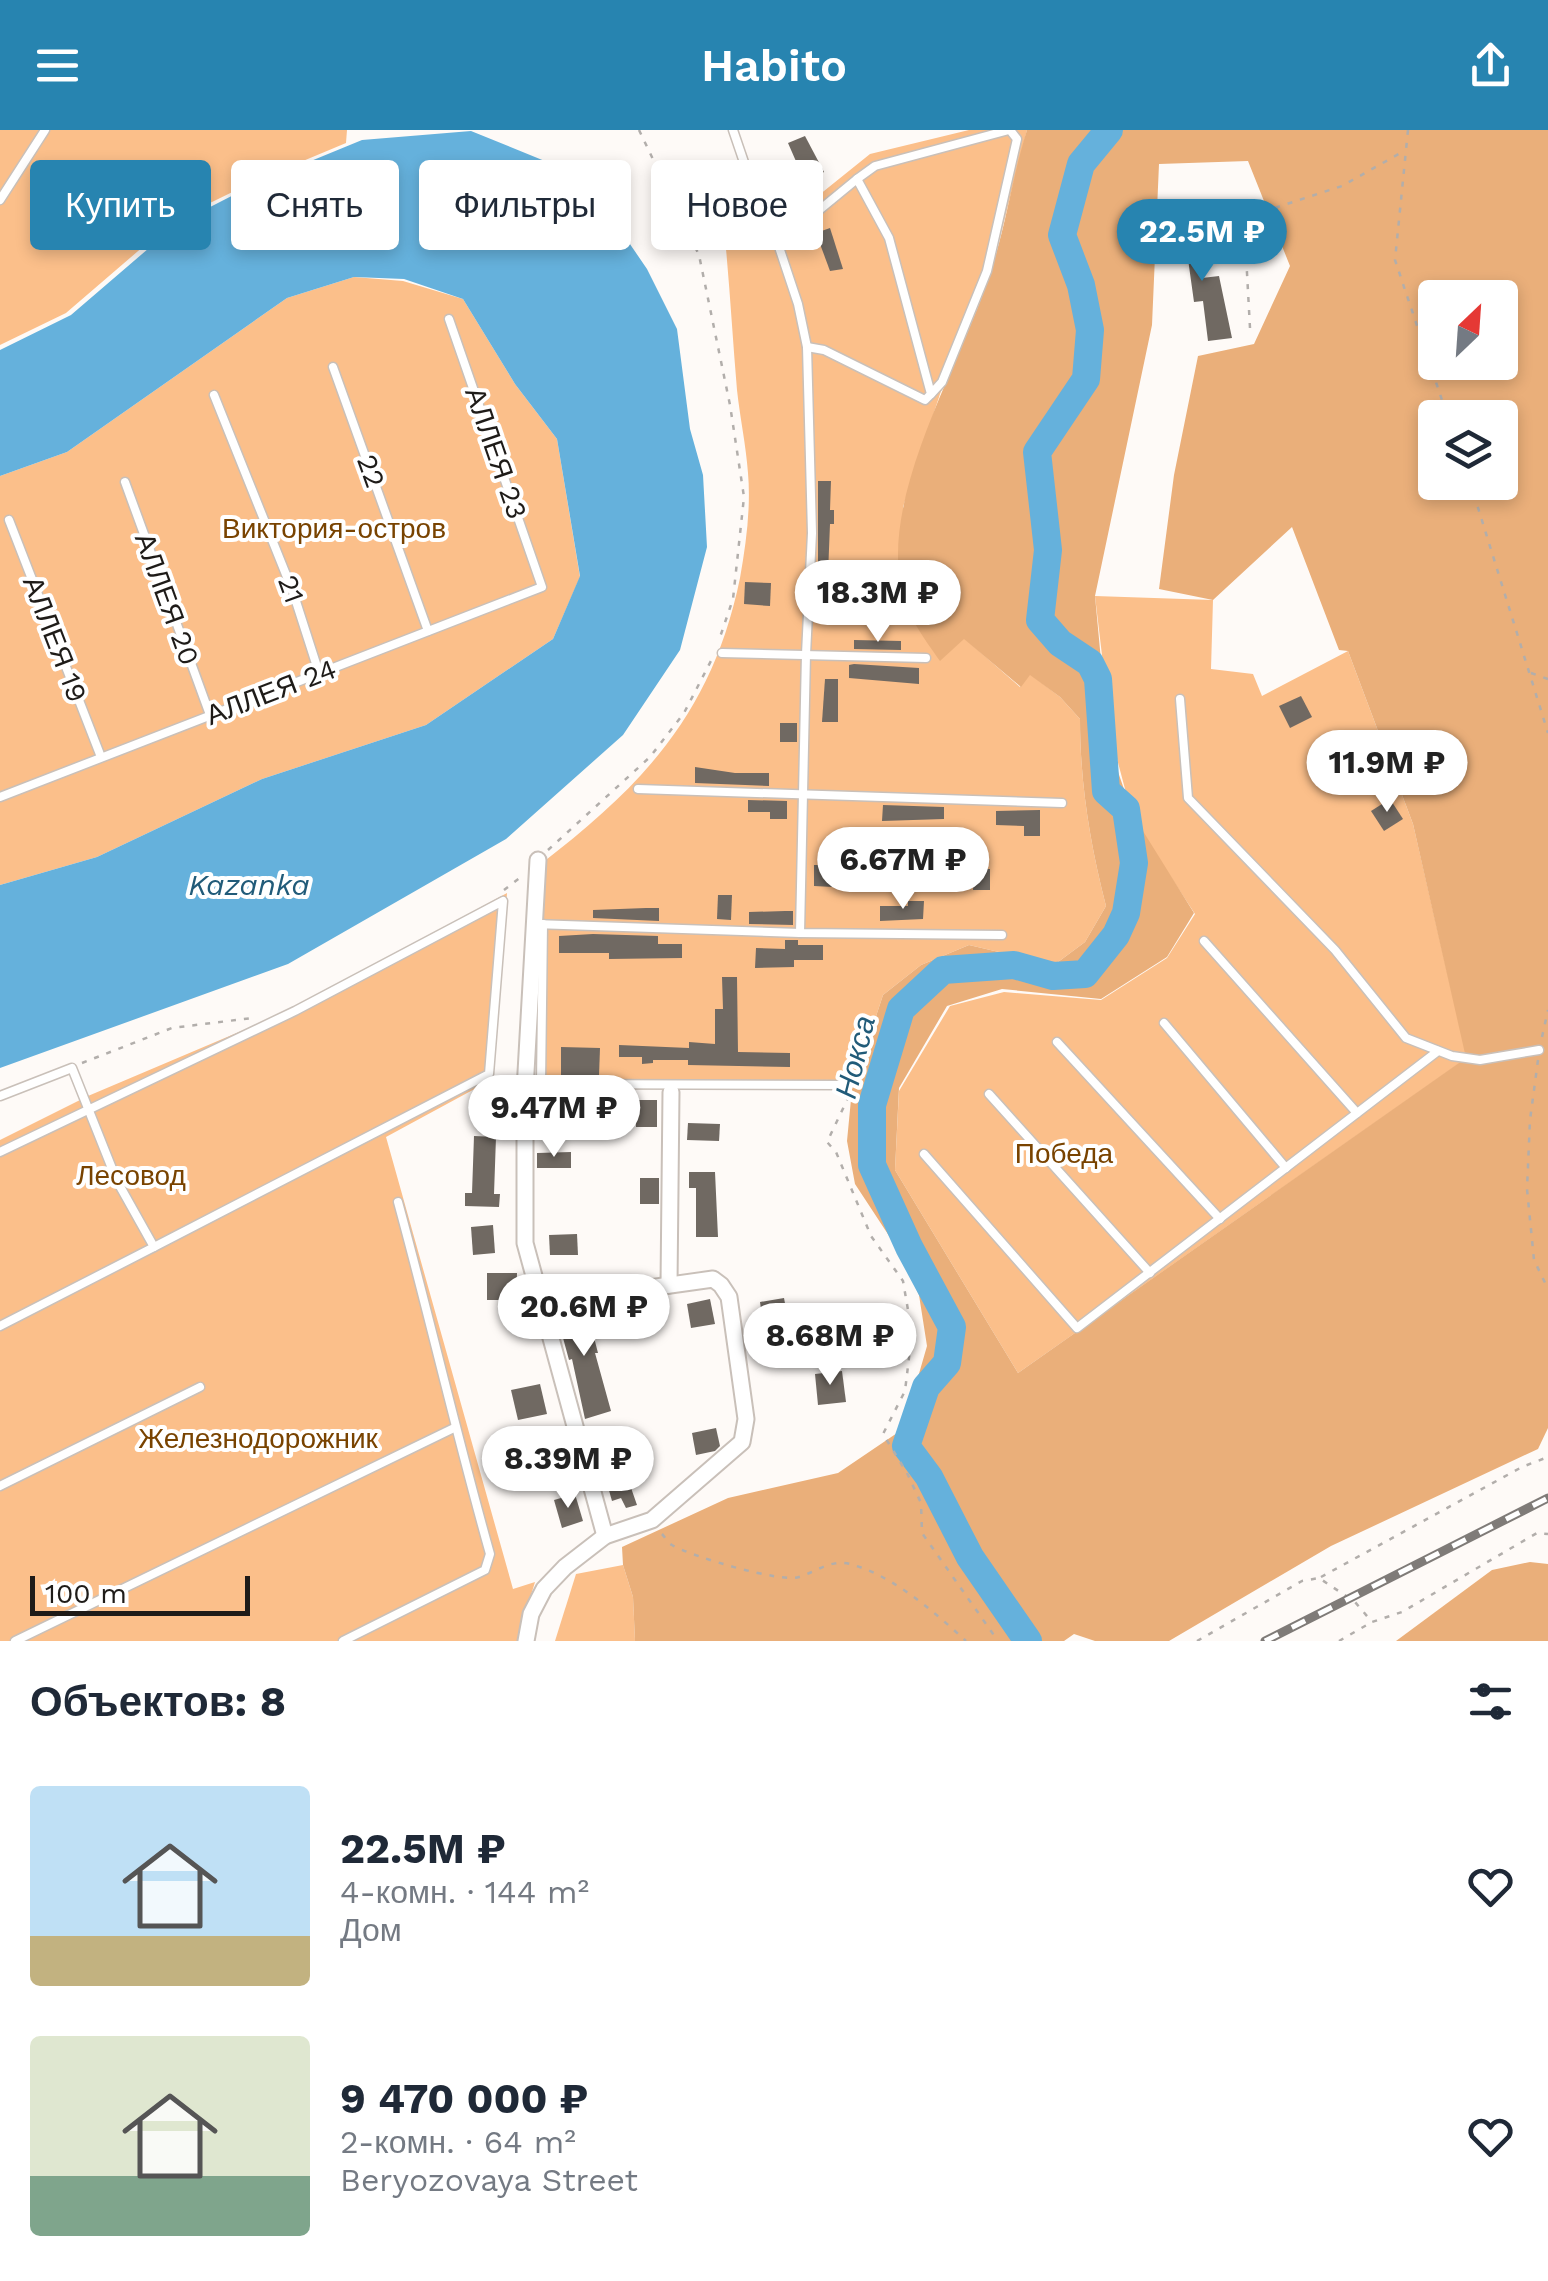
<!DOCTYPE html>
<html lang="ru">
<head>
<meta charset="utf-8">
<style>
  body { margin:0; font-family:"Work Sans",sans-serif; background:#f2f2f3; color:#1f2937; height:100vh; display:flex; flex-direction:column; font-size:38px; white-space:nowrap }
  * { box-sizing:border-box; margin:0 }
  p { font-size:32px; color:#747a83 }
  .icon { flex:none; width:55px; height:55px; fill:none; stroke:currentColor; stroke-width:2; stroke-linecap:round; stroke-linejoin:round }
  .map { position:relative; height:1511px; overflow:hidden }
  .panel { display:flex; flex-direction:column; background:#fff; flex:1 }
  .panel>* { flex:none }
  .hud { position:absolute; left:30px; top:30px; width:1000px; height:90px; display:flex; gap:20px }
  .needle { width:65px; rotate:25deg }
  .fabs { position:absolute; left:1418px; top:150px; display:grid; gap:20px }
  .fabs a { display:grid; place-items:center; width:100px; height:100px; border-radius:10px; background:#fff; box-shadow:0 5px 15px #0003; font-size:50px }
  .scale { position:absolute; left:30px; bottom:25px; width:220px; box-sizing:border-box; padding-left:10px; border:5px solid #1e1b18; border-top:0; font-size:28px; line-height:35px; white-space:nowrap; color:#1e1b18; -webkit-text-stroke:8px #fff; paint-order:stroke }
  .price { position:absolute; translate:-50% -85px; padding:0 22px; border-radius:35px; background:#fff; color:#222; font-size:32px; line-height:65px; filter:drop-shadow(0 2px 5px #0008) }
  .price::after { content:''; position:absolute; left:50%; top:60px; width:30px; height:22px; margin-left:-15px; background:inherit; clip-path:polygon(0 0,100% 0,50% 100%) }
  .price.current { background:#2784b0; color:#fff }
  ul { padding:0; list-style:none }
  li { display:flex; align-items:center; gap:30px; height:250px; padding:0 30px }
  li span { display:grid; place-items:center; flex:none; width:280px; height:200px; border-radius:10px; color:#555 }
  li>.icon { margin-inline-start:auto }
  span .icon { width:120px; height:120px; fill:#fffc; stroke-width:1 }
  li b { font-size:42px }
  h2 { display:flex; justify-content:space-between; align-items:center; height:120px; padding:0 30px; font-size:42px }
  .tag { padding:0 35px; border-radius:10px; background:#fff; box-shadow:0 5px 15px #0003; font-size:35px; line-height:90px }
  .tag.current { background:#2784b0; color:#fff }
  header { display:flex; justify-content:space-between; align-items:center; height:130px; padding:0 30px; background:#2784b0; color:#fff; font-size:45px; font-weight:600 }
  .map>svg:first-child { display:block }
</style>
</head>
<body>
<header><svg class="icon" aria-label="menu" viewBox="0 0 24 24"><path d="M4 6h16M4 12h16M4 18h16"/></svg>Habito<svg class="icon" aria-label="share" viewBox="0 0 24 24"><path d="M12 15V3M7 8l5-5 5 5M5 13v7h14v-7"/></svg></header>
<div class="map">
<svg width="1548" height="1511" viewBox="0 0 1548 1511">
  <rect width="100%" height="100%" fill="#fefaf7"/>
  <g fill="#fbbf8a">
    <polygon points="0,0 347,0 346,13 253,52 173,91 66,183 0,215"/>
    <path d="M969,0H1027L993,135L940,264L903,377L940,530L964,508L1020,557L1030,544L1060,567L1080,589C1080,653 1090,714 1106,776L1085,812L1054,835L969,815L921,835L883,865L852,959L538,958L542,733C646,653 713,580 740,448C746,414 751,378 748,343C746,315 740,288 737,260C731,190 728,119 718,49L758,39L783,94L870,24Z"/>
    <polygon points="354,147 403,151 463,169 515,254 557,309 580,447 553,509 426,595 262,649 97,727 0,755 0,346 67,322 287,168"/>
    <polygon points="1095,466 1213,470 1211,539 1253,544 1262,566 1348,521 1413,694 1467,928 1018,1243 895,1040 899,961 950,876 1004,862 1101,870 1167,828 1195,784 1133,689 1112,610"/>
    <polygon points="507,763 493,949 386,1007 513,1459 535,1452 517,1511 0,1511 0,1010 88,966 300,876"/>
    <polygon points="623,1435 633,1467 635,1511 555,1511 576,1444"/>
  </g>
  <g fill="#eaaf7a" fill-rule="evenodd">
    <path d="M1027,0H1548V1298L1538,1319L1331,1416L1169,1511H1095L1074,1504L1064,1511H635L633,1467L623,1435L622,1417L728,1368L838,1343L903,1299L927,1216L919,1165L899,1121L855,1054L847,1011L852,959L883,865L921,835L969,815L1054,835L1085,812L1106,776C1090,714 1080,653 1080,589L1060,567L1030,545L1021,557L964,509L940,531C924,508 906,485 901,456C881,359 966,226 993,134C1007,90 1013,44 1027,0ZM1248,31L1290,136L1254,214L1198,226L1174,345L1159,459L1213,470L1292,397L1339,520L1348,521L1413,694L1466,928L1018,1243L895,1040L899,958L947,876L1002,859L1101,869L1167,827L1194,783L1133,685L1109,616L1095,466L1152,195L1159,34ZM1435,168H1500V232H1435ZM1435,288H1500V352H1435Z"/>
    <polygon points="1530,1432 1548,1434 1548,1511 1396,1511 1492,1440"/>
  </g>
  <polygon fill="#65b1dc" points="471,1 557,36 606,79 647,139 677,199 690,299 703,345 707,417 680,520 623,605 506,709 288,834 0,938 0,755 97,727 262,649 426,595 553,509 580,446 557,309 515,254 463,169 404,149 354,147 287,168 67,322 0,346 0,220 71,185 177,94 255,54 362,10"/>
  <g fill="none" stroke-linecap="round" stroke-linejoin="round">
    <polyline stroke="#65b1dc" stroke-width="28" points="1028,1511 970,1427 929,1347 906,1316 926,1257 947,1233 952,1197 909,1117 872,1035 872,975 901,879 943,840 1014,835 1053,846 1085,844 1116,805 1126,783 1134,733 1126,679 1106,661 1098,549 1090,533 1060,513 1040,490 1048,420 1037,322 1086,249 1090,200 1081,155 1062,105 1081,34 1109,0"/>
  </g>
  <g fill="#706962">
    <polygon points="805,6 824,42 805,52 788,13"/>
    <rect x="1210" y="76" width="25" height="21"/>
    <polygon points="830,98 843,139 830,141 816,103"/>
    <polygon points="1198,101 1202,148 1219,146 1232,208 1208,211 1203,171 1194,172 1188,129 1170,131 1168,103"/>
    <polygon points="818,351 831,351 830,380 834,380 834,394 830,394 828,444 818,444"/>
    <polygon points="745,452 771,453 770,476 744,474"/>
    <polygon points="854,510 901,511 901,520 854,519"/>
    <polygon points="854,534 919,538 919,554 849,548 849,535"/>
    <polygon points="825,549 838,549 838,592 822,592"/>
    <polygon points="1301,566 1312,587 1290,598 1279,576"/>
    <rect x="780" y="593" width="17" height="19"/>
    <polygon points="1367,628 1377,653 1355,662 1345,636"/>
    <polygon points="695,637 735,643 769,643 769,656 695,653"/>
    <polygon points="1390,669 1403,689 1384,701 1371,681"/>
    <polygon points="748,670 787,671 787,689 770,689 770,682 748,682"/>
    <polygon points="883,675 944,677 944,689 882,691"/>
    <polygon points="1040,680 1040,706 1024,706 1024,696 996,695 996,681"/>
    <polygon points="814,735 834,735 833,757 814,756"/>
    <polygon points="974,739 990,739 990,760 973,760"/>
    <polygon points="718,765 732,765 731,790 717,789"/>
    <polygon points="908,771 924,771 923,789 880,791 880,776 908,776"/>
    <polygon points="646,778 659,778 659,791 593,788 593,780"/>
    <polygon points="785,781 793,781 793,795 749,794 749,782"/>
    <polygon points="593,804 658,806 658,814 682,814 682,828 609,829 609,823 559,823 559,806"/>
    <polygon points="785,810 798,810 798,815 823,815 823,830 794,830 794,837 755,838 756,818 785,819"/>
    <polygon points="722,847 737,847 738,922 790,923 790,937 688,935 688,930 653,930 653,933 642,934 642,927 619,927 619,915 689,918 689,912 715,914 715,879 723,879"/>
    <polygon points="561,917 600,918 599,946 561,945"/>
    <rect x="636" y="970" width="21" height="27"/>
    <polygon points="571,972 571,986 541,986 541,973"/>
    <polygon points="688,993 720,994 719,1011 687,1010"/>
    <polygon points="474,1006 496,1007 494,1064 500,1064 499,1077 465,1076 465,1063 472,1063"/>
    <polygon points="571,1022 571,1038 537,1038 537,1023"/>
    <polygon points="689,1042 715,1042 718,1107 696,1107 696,1058 689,1058"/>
    <rect x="640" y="1048" width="19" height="26"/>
    <polygon points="493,1095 495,1123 473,1125 471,1097"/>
    <polygon points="577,1104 578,1125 550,1125 549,1105"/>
    <polygon points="487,1143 517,1143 516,1176 525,1174 526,1185 505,1189 502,1170 487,1170"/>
    <polygon points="784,1168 787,1184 779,1185 782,1226 759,1228 758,1208 765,1207 760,1172"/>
    <polygon points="710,1169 715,1194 691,1198 687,1174"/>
    <polygon points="593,1177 595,1191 590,1192 598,1223 595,1223 611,1281 585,1289 572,1229 569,1230 556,1182"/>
    <polygon points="842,1241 846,1272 818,1275 815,1244"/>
    <polygon points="540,1254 547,1284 518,1290 511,1260"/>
    <polygon points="716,1298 720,1316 715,1321 696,1325 692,1303"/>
    <polygon points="545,1308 552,1332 532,1337 525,1313"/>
    <polygon points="638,1309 643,1324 622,1332 637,1375 626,1378 621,1368 612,1371 598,1322"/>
    <polygon points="575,1364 583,1391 562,1398 554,1370"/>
  </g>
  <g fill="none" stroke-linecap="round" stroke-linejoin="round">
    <defs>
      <g id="lane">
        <polyline points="733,0 762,85 778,114 798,174 807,217 812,403 806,524 800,803"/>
        <polyline points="857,49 875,36 1009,0"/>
        <polyline points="0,70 45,0"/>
        <polyline points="778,114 857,49 889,108 931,264 925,270 824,220 807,217"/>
        <polyline points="333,237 428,501"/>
        <polyline points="931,264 942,252 987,141 1017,9 1010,0"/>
        <polyline points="214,265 293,462 319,543"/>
        <polyline points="125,352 210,585"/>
        <polyline points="9,390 101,627"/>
        <polyline points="722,523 926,528"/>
        <polyline points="1180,569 1188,668 1335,820 1406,908 1452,926 1480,930 1539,920"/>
        <polyline points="638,659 1062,673"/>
        <polyline points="0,667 542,457 449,189"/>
        <polyline points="534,794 800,803 1002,805"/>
        <polyline points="543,794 541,954 845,955"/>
        <polyline points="1204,811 1357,983"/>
        <polyline points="1164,893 1286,1038"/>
        <polyline points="1057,912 1220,1089"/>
        <polyline points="989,964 1150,1143"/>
        <polyline points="0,966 72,938 117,1051 154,1117 0,1196"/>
        <polyline points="0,1022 295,881 503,771 489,944 154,1117"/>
        <polyline points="924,1024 1077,1198 1438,921"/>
        <polyline points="0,1356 200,1257"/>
        <polyline points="15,1511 454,1298"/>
        <path d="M343,1511L485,1440L490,1424C457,1307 430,1189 398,1072"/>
      </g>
      <g id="street">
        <polyline points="538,730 525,960 525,1113 605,1406"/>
        <polyline points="669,1155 671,962"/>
        <polyline points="526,1511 531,1484 544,1459 565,1437 605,1406 652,1390 742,1312 746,1289 729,1167 721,1155 713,1149 542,1173"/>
      </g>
    </defs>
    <use href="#lane" stroke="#c9c0b9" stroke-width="11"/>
    <use href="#street" stroke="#c9c0b9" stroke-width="19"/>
    <g stroke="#b2aeab" stroke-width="2.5" stroke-dasharray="5 8" stroke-linecap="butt">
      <polyline points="639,0 699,125 730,275 744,367 733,469 719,510"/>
      <polyline points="1408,0 1395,130 1448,288"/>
      <polyline points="1250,198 1244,88 1342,56 1404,21"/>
      <polyline points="1470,352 1548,603"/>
      <polyline points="1531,543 1548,549"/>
      <polyline points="548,720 650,627 684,583 713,527"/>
      <polyline points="504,760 521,747"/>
      <polyline points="1542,907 1548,880"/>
      <polyline points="1538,930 1530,990 1527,1059 1534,1130 1548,1159"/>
      <polyline points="82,933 172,898 252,888"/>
      <polyline points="849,966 827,1012 836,1022 871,1106 903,1151 912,1203 905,1261 883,1304 907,1343 921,1373 922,1403 998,1511"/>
      <path d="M662,1404C665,1407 668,1413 672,1415C690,1426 780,1453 799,1447C816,1442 830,1429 850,1434C894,1446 933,1481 966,1511"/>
      <polyline points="1321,1447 1522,1337 1548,1327"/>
      <polyline points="1197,1511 1302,1451 1319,1448 1355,1472 1372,1492 1402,1482 1537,1403 1548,1404"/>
      <polyline points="1339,1511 1372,1492"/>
    </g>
    <use href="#lane" stroke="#fff" stroke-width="8"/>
    <use href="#street" stroke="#fff" stroke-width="15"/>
    <defs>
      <polyline id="rail" points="1265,1511 1548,1368"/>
    </defs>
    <use href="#rail" stroke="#7f7b78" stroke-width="9"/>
    <use href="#rail" stroke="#fff" stroke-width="5" stroke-dasharray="15" stroke-linecap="butt"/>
  </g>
  <g text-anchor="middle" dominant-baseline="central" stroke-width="8" stroke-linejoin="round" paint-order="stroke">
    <g font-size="28" fill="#1e1b18" stroke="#fff">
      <text transform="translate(496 323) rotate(71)">АЛЛЕЯ 23</text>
      <text transform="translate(371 341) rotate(70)">22</text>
      <text transform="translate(291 459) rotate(70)">21</text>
      <text transform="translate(167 469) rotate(70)">АЛЛЕЯ 20</text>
      <text transform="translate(55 509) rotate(69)">АЛЛЕЯ 19</text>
      <text transform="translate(271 562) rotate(-21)">АЛЛЕЯ 24</text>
    </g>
    <g font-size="28" fill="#794300" stroke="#fff">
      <text x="334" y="398">Виктория-остров</text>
      <text x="1064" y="1023">Победа</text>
      <text x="131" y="1045">Лесовод</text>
      <text x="258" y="1308">Железнодорожник</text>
    </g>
    <g font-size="30" font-style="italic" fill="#215b79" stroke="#fff">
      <text x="249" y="754">Kazanka</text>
      <text transform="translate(855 927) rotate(-76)">Нокса</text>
    </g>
  </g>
</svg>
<div class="fabs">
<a><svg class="needle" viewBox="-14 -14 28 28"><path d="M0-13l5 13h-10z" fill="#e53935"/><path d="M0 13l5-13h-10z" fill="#747a83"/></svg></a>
<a><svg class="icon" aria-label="layers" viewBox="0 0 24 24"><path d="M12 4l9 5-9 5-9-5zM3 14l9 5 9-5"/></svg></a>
</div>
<div class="scale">100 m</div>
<b class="price current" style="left:1202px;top:154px">22.5M ₽</b>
<b class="price" style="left:878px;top:515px">18.3M ₽</b>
<b class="price" style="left:1387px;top:685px">11.9M ₽</b>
<b class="price" style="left:903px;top:782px">6.67M ₽</b>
<b class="price" style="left:554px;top:1030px">9.47M ₽</b>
<b class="price" style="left:584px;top:1229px">20.6M ₽</b>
<b class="price" style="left:830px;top:1258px">8.68M ₽</b>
<b class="price" style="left:568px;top:1381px">8.39M ₽</b>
<div class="hud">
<a class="tag current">Купить</a>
<a class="tag">Снять</a>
<a class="tag">Фильтры</a>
<a class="tag">Новое</a>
</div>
</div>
<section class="panel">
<h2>Объектов: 8<svg class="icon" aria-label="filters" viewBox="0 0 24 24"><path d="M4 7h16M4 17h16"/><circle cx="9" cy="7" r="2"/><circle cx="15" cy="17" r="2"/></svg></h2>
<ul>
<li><span style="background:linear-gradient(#bfe0f5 75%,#c2b280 0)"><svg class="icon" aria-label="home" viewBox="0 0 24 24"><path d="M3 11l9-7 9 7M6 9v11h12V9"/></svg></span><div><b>22.5M ₽</b><p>4-комн. · 144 m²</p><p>Дом</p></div><svg class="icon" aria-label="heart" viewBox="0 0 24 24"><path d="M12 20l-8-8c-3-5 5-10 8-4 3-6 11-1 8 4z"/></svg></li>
<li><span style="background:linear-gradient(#dfe7d0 70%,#7fa58c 0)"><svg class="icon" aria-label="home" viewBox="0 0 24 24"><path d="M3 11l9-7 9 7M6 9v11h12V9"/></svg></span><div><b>9 470 000 ₽</b><p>2-комн. · 64 m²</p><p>Beryozovaya Street</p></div><svg class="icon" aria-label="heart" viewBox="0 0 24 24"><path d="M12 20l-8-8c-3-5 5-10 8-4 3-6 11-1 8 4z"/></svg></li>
</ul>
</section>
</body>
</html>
